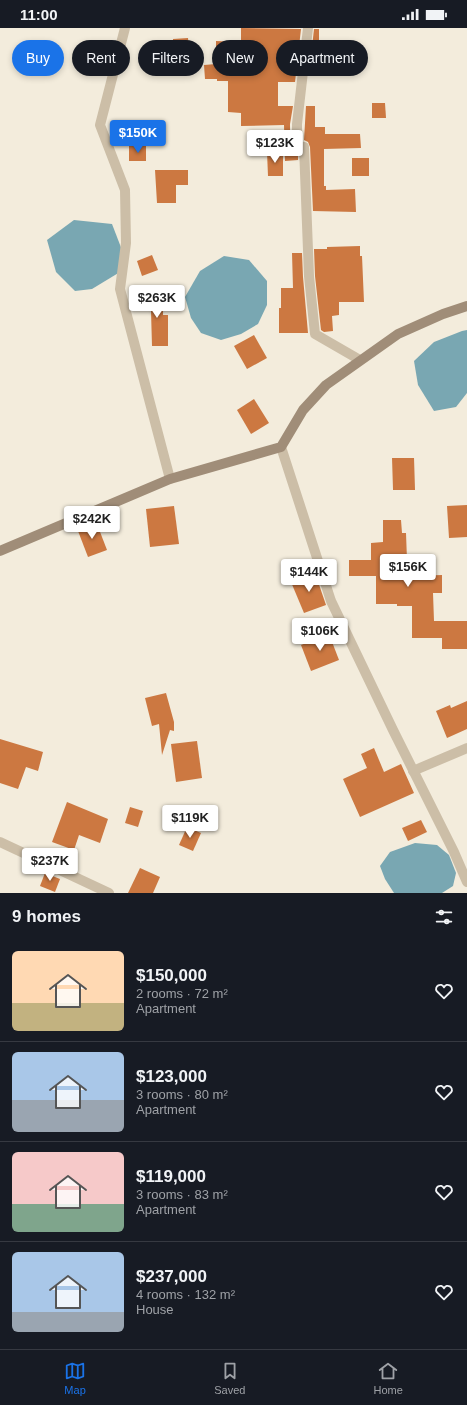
<!DOCTYPE html>
<html lang="en">
<head>
<meta charset="utf-8">
<style>
  body { margin:0; font-family:Arial,sans-serif; background:#20242c; color:#f1f3f6; height:100vh; display:flex; flex-direction:column; font-size:15px; white-space:nowrap }
  * { box-sizing:border-box; margin:0 }
  p { font-size:13px; color:#9ea1a6 }
  .icon { flex:none; width:22px; height:22px; fill:none; stroke:currentColor; stroke-width:2; stroke-linecap:round; stroke-linejoin:round }
  .map { position:relative; height:865px; overflow:hidden }
  .details { display:flex; flex-direction:column; background:#171b24; flex:1 }
  .details>* { flex:none }
  .guide { position:absolute; left:12px; top:12px; width:443px; height:36px; display:flex; gap:8px }
  .price { position:absolute; translate:-50% -34px; padding:0 9px; border-radius:4px; background:#fff; color:#222; font-size:13px; line-height:26px; filter:drop-shadow(0 1px 2px #0008) }
  .price::after { content:''; position:absolute; left:50%; top:24px; width:12px; height:9px; margin-left:-6px; background:inherit; clip-path:polygon(0 0,100% 0,50% 100%) }
  .price.selected { background:#1a73e8; color:#fff }
  ul { padding:0; list-style:none }
  li { display:flex; align-items:center; gap:12px; height:100px; padding:0 12px }
  li+li { border-top:1px solid #363941 }
  li span { display:grid; place-items:center; flex:none; width:112px; height:80px; border-radius:6px; color:#555 }
  li>.icon { margin-inline-start:auto }
  span .icon { width:48px; height:48px; fill:#fffc; stroke-width:1 }
  li b { font-size:17px }
  h2 { display:flex; justify-content:space-between; align-items:center; height:48px; padding:0 12px; font-size:17px }
  .chip { padding:0 14px; border-radius:18px; background:#171b24; box-shadow:0 2px 6px #0003; font-size:14px; line-height:36px }
  .chip.selected { background:#1a73e8; color:#fff }
  .status { display:flex; justify-content:space-between; align-items:center; height:28px; padding:0 20px; background:#171b24; direction:ltr }
  .status svg { height:11px; fill:currentColor }
  .menu { display:flex; justify-content:space-around; align-items:center; height:56px; border-top:1px solid #363941; background:#171b24; font-size:11px; color:#9ea1a6 }
  .menu a { display:grid; justify-items:center; gap:2px }
  .menu .selected { color:#1a73e8 }
  .map>svg:first-child { display:block }
</style>
</head>
<body>
<div class="status"><b>11:00</b><svg viewBox="0 0 49 12"><path d="M0 12V9h3v3zM5 12V6h3v6zM10 12V3h3v9zM15 12V0h3v12zM26 1h20v11H26zM47 4h2v5h-2z"/></svg></div>
<div class="map">
<svg width="467" height="865" viewBox="0 0 467 865">
  <rect width="100%" height="100%" fill="#f3ecdc"/>
  <g fill="#79a7b2">
    <polygon points="74,192 112,196 122,222 120,244 92,261 75,263 56,244 47,212"/>
    <polygon points="224,228 249,232 267,253 267,277 258,296 241,306 221,312 201,305 191,290 185,269 200,243"/>
    <polygon points="467,302 467,365 456,379 434,383 418,357 414,333 434,314 462,303"/>
    <polygon points="415,815 437,817 449,827 456,845 453,858 442,865 394,865 385,851 380,838 390,824"/>
  </g>
  <g fill="#cc7841">
    <polygon points="241,0 301,1 295,54 278,54 278,78 293,78 290,96 290,118 293,123 298,125 298,132 285,133 284,97 241,98 241,85 228,84 228,53 217,53 217,51 205,51 204,37 216,36 216,13 241,14"/>
    <polygon points="314,1 319,1 319,28 311,29"/>
    <polygon points="188,10 189,20 190,20 191,45 173,45 173,11"/>
    <rect x="325" y="19" width="13" height="15"/>
    <polygon points="93,30 94,44 80,44 80,31"/>
    <polygon points="372,75 385,75 386,90 372,90"/>
    <polygon points="306,78 315,78 315,99 325,99 325,106 360,106 361,120 324,121 324,158 326,158 326,162 355,161 356,184 313,183 310,119 308,114 304,112"/>
    <rect x="129" y="118" width="17" height="15"/>
    <polygon points="267,124 283,124 283,148 268,148"/>
    <rect x="352" y="130" width="17" height="18"/>
    <polygon points="155,142 188,142 188,157 176,157 176,175 157,175"/>
    <polygon points="360,218 360,228 362,228 364,274 339,274 339,287 332,288 333,303 324,304 321,302 315,248 314,221 327,221 327,219"/>
    <polygon points="292,225 302,225 303,249 308,305 279,305 279,280 281,280 281,260 293,260"/>
    <polygon points="152,227 158,242 142,248 137,233"/>
    <polygon points="146,262 159,262 159,271 163,271 163,287 168,287 168,318 152,318 151,283 146,283"/>
    <polygon points="254,307 267,330 247,341 234,318"/>
    <polygon points="254,371 269,395 251,406 237,382"/>
    <polygon points="392,430 414,430 415,462 393,462"/>
    <polygon points="467,477 467,509 449,510 447,478"/>
    <polygon points="174,478 179,516 150,519 146,481"/>
    <polygon points="383,492 401,492 402,505 406,505 407,532 411,531 412,548 442,547 442,565 433,565 434,593 467,593 467,621 442,621 442,610 412,610 412,578 397,578 397,576 376,576 376,548 349,548 349,532 371,532 371,515 383,514"/>
    <polygon points="97,496 107,522 88,529 78,503"/>
    <polygon points="315,545 326,577 304,585 291,554"/>
    <polygon points="329,606 339,632 311,643 301,617"/>
    <polygon points="166,665 174,694 174,703 170,702 162,727 159,696 152,698 145,670"/>
    <polygon points="467,673 467,701 447,710 436,683 450,677 451,680"/>
    <polygon points="0,711 43,724 38,743 26,739 18,761 0,755"/>
    <polygon points="197,713 202,750 176,754 171,716"/>
    <polygon points="374,720 384,744 401,736 414,765 360,789 343,751 367,740 361,726"/>
    <polygon points="67,774 108,791 100,815 79,807 74,822 52,814"/>
    <polygon points="179,778 180,797 168,797 167,779"/>
    <polygon points="130,779 143,783 138,799 125,795"/>
    <polygon points="421,792 427,804 408,813 402,800"/>
    <polygon points="187,799 201,805 193,823 179,817"/>
    <polygon points="140,840 160,849 153,865 128,865"/>
    <polygon points="45,845 60,851 55,864 40,858"/>
  </g>
  <g fill="none" stroke-linecap="round" stroke-linejoin="round">
    <g stroke="#ccbea7" stroke-width="10">
      <polyline points="125,0 100,97 125,162 126,215 120,261 170,451"/>
      <polyline points="308,0 297,96 297,118 304,119 309,248 315,306 360,332"/>
      <polyline points="281,419 331,573 393,702 454,824 467,854"/>
      <polyline points="413,743 467,720"/>
      <polyline points="0,814 109,865"/>
    </g>
    <polyline stroke="#a08d78" stroke-width="10" points="0,523 170,451 281,419 303,382 326,357 398,306 443,286 467,278"/>
  </g>
</svg>
<b class="price selected" style="left:138px;top:126px">$150K</b>
<b class="price" style="left:275px;top:136px">$123K</b>
<b class="price" style="left:157px;top:291px">$263K</b>
<b class="price" style="left:92px;top:512px">$242K</b>
<b class="price" style="left:408px;top:560px">$156K</b>
<b class="price" style="left:309px;top:565px">$144K</b>
<b class="price" style="left:320px;top:624px">$106K</b>
<b class="price" style="left:190px;top:811px">$119K</b>
<b class="price" style="left:50px;top:854px">$237K</b>
<div class="guide">
<a class="chip selected">Buy</a>
<a class="chip">Rent</a>
<a class="chip">Filters</a>
<a class="chip">New</a>
<a class="chip">Apartment</a>
</div>
</div>
<section class="details">
<h2>9 homes<svg class="icon" aria-label="filters" viewBox="0 0 24 24"><path d="M4 7h16M4 17h16"/><circle cx="9" cy="7" r="2"/><circle cx="15" cy="17" r="2"/></svg></h2>
<ul>
<li><span style="background:linear-gradient(#ffd9b3 65%,#c2b280 0)"><svg class="icon" aria-label="home" viewBox="0 0 24 24"><path d="M3 11l9-7 9 7M6 9v11h12V9"/></svg></span><div><b>$150,000</b><p>2 rooms · 72 m²</p><p>Apartment</p></div><svg class="icon" aria-label="heart" viewBox="0 0 24 24"><path d="M12 20l-8-8c-3-5 5-10 8-4 3-6 11-1 8 4z"/></svg></li>
<li><span style="background:linear-gradient(#a9c7e8 60%,#9aa5b1 0)"><svg class="icon" aria-label="home" viewBox="0 0 24 24"><path d="M3 11l9-7 9 7M6 9v11h12V9"/></svg></span><div><b>$123,000</b><p>3 rooms · 80 m²</p><p>Apartment</p></div><svg class="icon" aria-label="heart" viewBox="0 0 24 24"><path d="M12 20l-8-8c-3-5 5-10 8-4 3-6 11-1 8 4z"/></svg></li>
<li><span style="background:linear-gradient(#f6c9c9 65%,#7fa58c 0)"><svg class="icon" aria-label="home" viewBox="0 0 24 24"><path d="M3 11l9-7 9 7M6 9v11h12V9"/></svg></span><div><b>$119,000</b><p>3 rooms · 83 m²</p><p>Apartment</p></div><svg class="icon" aria-label="heart" viewBox="0 0 24 24"><path d="M12 20l-8-8c-3-5 5-10 8-4 3-6 11-1 8 4z"/></svg></li>
<li><span style="background:linear-gradient(#a9c7e8 75%,#9aa5b1 0)"><svg class="icon" aria-label="home" viewBox="0 0 24 24"><path d="M3 11l9-7 9 7M6 9v11h12V9"/></svg></span><div><b>$237,000</b><p>4 rooms · 132 m²</p><p>House</p></div><svg class="icon" aria-label="heart" viewBox="0 0 24 24"><path d="M12 20l-8-8c-3-5 5-10 8-4 3-6 11-1 8 4z"/></svg></li>
</ul>
</section>
<nav class="menu">
<a class="selected"><svg class="icon" aria-label="map" viewBox="0 0 24 24"><path d="M3 6l6-2 6 2 6-2v14l-6 2-6-2-6 2zM9 4v14M15 6v14"/></svg>Map</a>
<a><svg class="icon" aria-label="saved" viewBox="0 0 24 24"><path d="M7 4h10v16l-5-4-5 4z"/></svg>Saved</a>
<a><svg class="icon" aria-label="home" viewBox="0 0 24 24"><path d="M3 11l9-7 9 7M6 9v11h12V9"/></svg>Home</a>
</nav>
</body>
</html>
